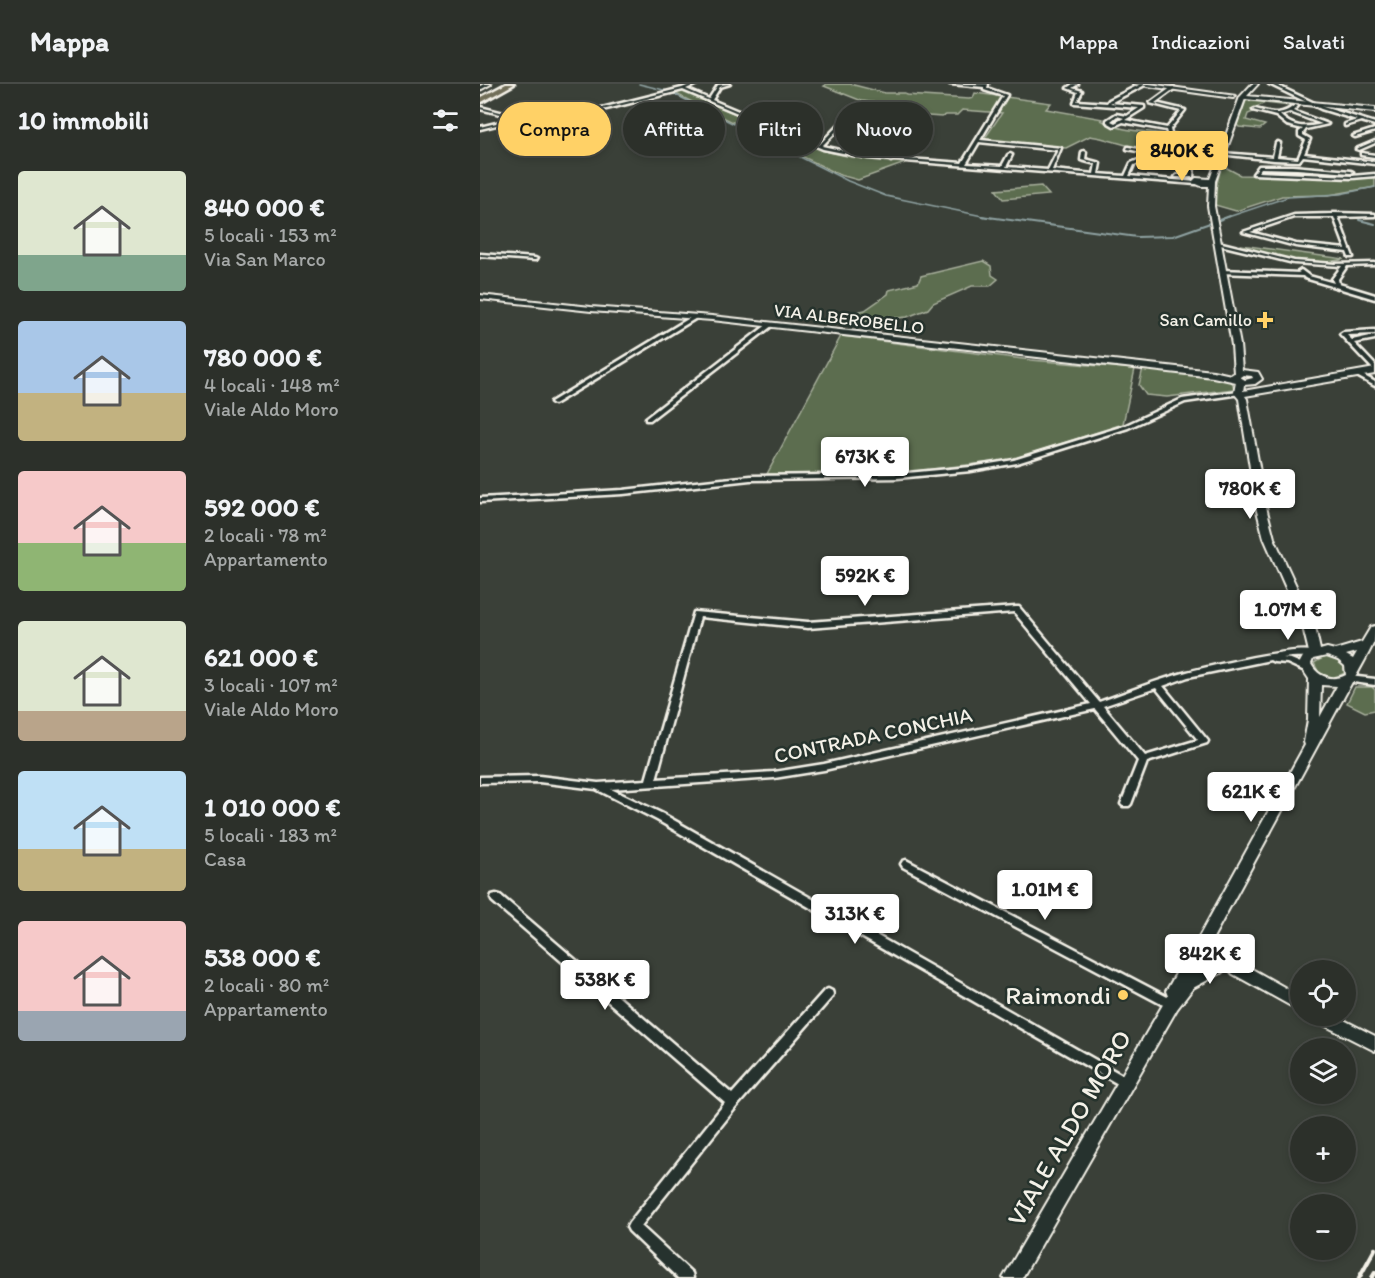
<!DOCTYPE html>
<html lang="it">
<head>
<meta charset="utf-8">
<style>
  body { margin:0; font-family:Itim,sans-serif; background:#383c36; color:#f1f3f6; height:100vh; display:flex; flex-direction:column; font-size:22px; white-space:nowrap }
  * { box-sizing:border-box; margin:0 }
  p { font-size:20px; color:#a6a9a8 }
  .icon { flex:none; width:33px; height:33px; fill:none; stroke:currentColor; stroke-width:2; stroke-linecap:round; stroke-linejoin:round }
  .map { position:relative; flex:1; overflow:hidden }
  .side { display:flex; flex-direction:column; background:#2c302a; width:480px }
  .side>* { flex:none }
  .hud { position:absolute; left:18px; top:18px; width:570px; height:54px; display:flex; gap:12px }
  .buttons { position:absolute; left:810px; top:876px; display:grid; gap:12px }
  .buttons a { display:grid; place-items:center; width:66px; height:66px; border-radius:50%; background:#2c302a; box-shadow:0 3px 9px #0003,0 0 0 2px #484b47; font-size:30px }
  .price { position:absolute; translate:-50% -51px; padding:0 14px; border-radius:6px; background:#fff; color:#222; font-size:20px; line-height:39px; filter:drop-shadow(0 2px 3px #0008) }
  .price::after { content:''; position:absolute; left:50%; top:36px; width:18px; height:14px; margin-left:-9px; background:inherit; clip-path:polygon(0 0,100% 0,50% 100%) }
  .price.active { background:#ffd166; color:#111 }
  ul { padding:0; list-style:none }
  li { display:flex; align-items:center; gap:18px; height:150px; padding:0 18px }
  li span { display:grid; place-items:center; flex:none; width:168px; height:120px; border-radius:6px; color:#555 }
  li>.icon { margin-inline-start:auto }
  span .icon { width:72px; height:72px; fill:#fffc; stroke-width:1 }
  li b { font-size:26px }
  h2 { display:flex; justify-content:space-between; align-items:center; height:72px; padding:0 18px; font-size:26px }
  .chip { padding:0 21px; border-radius:27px; background:#2c302a; box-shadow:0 3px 9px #0003,0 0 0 2px #484b47; font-size:21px; line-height:54px }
  .chip.active { background:#ffd166; color:#111 }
  header { display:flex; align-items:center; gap:36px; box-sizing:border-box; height:84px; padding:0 30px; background:#2c302a; border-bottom:2px solid #484b47 }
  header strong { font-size:28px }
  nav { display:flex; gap:33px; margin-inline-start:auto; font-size:21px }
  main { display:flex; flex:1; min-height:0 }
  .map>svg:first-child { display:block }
</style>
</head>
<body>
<header>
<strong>Mappa</strong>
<nav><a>Mappa</a><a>Indicazioni</a><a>Salvati</a></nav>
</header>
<main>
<section class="side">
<h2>10 immobili<svg class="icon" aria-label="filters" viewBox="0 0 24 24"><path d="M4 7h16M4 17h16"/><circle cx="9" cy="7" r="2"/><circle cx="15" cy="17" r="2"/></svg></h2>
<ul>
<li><span style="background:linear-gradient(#dfe7d0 70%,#7fa58c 0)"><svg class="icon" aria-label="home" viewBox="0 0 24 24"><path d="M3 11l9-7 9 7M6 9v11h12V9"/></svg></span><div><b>840 000 €</b><p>5 locali · 153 m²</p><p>Via San Marco</p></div></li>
<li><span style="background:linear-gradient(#a9c7e8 60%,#c2b280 0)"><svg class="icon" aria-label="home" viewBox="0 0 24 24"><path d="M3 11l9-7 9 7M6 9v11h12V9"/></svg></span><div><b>780 000 €</b><p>4 locali · 148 m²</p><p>Viale Aldo Moro</p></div></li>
<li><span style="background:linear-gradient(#f6c9c9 60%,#8fb573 0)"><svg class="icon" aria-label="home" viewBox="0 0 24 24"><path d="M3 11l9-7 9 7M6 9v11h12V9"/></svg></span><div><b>592 000 €</b><p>2 locali · 78 m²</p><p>Appartamento</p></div></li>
<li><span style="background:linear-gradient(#dfe7d0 75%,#b9a48a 0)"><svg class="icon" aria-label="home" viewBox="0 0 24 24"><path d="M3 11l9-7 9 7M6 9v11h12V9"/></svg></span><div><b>621 000 €</b><p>3 locali · 107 m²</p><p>Viale Aldo Moro</p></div></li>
<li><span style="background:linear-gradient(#bfe0f5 65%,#c2b280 0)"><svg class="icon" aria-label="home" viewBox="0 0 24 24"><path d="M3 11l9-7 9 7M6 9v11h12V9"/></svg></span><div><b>1 010 000 €</b><p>5 locali · 183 m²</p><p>Casa</p></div></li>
<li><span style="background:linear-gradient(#f6c9c9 75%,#9aa5b1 0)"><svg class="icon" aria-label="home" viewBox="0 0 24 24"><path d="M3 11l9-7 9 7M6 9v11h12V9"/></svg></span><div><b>538 000 €</b><p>2 locali · 80 m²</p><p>Appartamento</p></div></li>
</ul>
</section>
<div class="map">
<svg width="895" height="1194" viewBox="0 0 895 1194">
  <rect width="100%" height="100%" fill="#3a4038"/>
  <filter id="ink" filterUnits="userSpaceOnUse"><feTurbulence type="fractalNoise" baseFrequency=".0167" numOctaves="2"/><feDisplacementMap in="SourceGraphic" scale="12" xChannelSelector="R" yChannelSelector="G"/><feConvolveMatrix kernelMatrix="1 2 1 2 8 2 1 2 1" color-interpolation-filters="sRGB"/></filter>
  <g filter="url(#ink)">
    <g fill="#5c6d50" stroke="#a8af9c" stroke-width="1.5">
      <path d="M347,0H370L405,9H425L426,11L489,15L493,14L495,9L571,19L566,25L623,35L621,36C644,49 661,46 684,50L666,61L712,72L745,83L760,91L895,94V103L849,111L802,112L756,127L735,121V108L740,87L621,54L610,52L586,64L507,56L505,54L522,29L482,26L477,31H466L462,33L435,31L439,26L432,23L382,17L344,2Z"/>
      <polygon points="200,7 349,68 371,73 425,79 378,96 360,91 194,9"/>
      <polygon points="767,14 809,19 809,22 785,19 772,25 776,27 768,30 766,36 785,41 780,45 759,43 757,41"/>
      <path d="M300,17L316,18C292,44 293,39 262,26Z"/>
      <polygon points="561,102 569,111 523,115 516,106"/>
      <path d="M761,161L864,175C831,184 791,172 761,161Z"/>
      <polygon points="503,177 511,182 512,191 518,195 510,202 492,202 453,219 448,225 427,233 378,238 376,228 385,226 408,210 409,206 438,199 441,192 449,190"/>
      <polygon points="361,252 551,276 655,285 643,340 530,376 418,389 287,390"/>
      <polygon points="663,284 752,296 754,305 687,313 666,311 659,301"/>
      <polygon points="844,573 854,574 863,579 865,589 854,594 839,589 834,579"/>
      <polygon points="875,603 892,603 895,606 895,626 885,628 867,619"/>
    </g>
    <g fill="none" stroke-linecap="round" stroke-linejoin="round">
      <g stroke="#8fa2a2" stroke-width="1.5">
        <polyline points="159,0 188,7 368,97 406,112 512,134"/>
        <polyline points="745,134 808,113 860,110 895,103"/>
      </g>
      <g stroke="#8fa2a2" stroke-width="2">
        <polyline points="501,132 657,153 693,152 730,139"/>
        <polyline points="739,136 750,132"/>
        <polyline points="879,136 895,140"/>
      </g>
      <defs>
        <g id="street">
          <path d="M212,0H217L206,5L229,15L238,1L250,0L240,3L232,16L339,61L374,25H376V27L342,62L388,72L411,74L441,32H443L415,74L482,79L523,12L504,6V3L470,0H508L507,4L527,11L500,56L581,64L572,86L614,90L616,80L601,76L602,68L604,67L606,68L605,75L620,79L618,90L645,92L651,79L673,70L647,65L648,63L679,69L714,81L713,93H695L697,91H709L710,82L678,71L654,81L649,92L716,98L718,99L716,100L413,76L411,77L409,76L388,74L343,65L203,6L90,34L72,36L41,35L0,45V43L37,34L0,25V23L40,33L72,34L90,32L202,4ZM499,58L578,66L568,86L526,83L532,71L530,70L528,71L522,82L486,80Z"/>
          <path d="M593,0H598L592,4L602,7L597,17L627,19L629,16L661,0H663V2L630,19L664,22V24L645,36L687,44L701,27L670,19L692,3H694V5L675,19L705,26L690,45L691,50L747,62L745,63L688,52L686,46L643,38L634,42L627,38V36L636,30L647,32L659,24L594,19L598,8L587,4ZM637,32L644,34L635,39L631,37Z"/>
          <polygon points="789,0 794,0 843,23 895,39 895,41 881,37 865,42 865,40 877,36 841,25"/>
          <path d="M815,21L818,22L813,27L848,40L826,45L823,49V51L830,55L824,70L895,78V80L823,72L819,77L794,76L740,70L742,69L793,73L796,59L798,58L800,59L797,73L818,75L826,56L819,52V48L823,45L807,41L796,32L773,26L775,25C791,29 801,33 815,21ZM810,28L842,40C825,44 812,44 800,31Z"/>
          <polygon points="895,45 895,47 875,53 873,52"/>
          <polygon points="895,57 895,59 879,66 876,65"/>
          <polygon points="881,69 895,71 895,73 881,71"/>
          <polygon points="779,82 812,82 871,87 873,88 871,89 817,85 781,84 778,88 872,92 895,90 895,92 872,94 773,90"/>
          <path d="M853,129L895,130V132L858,133L873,173H869L867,168L816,162L763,148L814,131L853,130ZM814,133H854L866,165L816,160L770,148Z"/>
          <polygon points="738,158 814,177 854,180 895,179 895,181 867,182 858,195 859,200 895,211 895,215 825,194 823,192 740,189 740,187 742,186 820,189 818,188 821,186 829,192 854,199 852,195 862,182 814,179 736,160 736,158"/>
          <polygon points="0,170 55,174 57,175 55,176 0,172"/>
          <polygon points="213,232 218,233 76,319 74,320 71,318"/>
          <polygon points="288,240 293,241 170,336 166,336 166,334"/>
          <polygon points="895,246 895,250 867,251 872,256 895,251 895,255 874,259 895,281 895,286 893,285 860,250 863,248"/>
          <polygon points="875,289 879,289 895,298 895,302 875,291"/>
          <polygon points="758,307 761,309 760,310 705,318 648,344 537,379 491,387 417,394 270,396 143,410 0,418 0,414 143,406 270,392 417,390 491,383 534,376 644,342 702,315"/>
          <path d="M536,523H539L619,618C648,608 677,596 707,588C728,583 824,559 838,569C831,574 813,572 803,574L811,575L830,583L831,585L827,588L807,579L794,578L790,576L708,593L683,602L728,657L727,659L667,678L651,720L649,722H643L641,720L658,677L615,625L344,686L294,694L131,705L183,730L649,995L651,999L649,1003L645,1004L177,736L116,705L59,698L0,699V693L59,692L118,699L166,696L214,528L328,538ZM534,528L611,620L344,680L294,688L176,695L220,533L328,544ZM676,604L718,656L665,672L623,622Z"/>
          <polygon points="869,592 895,595 895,601 866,597 865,595"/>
          <polygon points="426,776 695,917 696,920 695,923 691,925 687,923 423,783 421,780 423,777"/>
          <polygon points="16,810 20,811 252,1010 344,907 348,905 352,907 353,910 352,913 257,1022 161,1142 212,1189 213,1194 198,1194 149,1147 147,1143 149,1139 245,1019 12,817 11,814 12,811"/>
        </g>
        <g id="secondary">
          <polygon points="4,0 11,0 0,6 0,2"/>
          <polygon points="653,0 669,0 756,12 753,14"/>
          <path d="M772,0H778L767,12L895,24V28L765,15L735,97L734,122L760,261L762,286L778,288L782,295L775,300L764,301L763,307L895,284V290L765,312L767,315L787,427L794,454L835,543L840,566L847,564L855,566L882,558L891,543L895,542C895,547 895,553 894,558C892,563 875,595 872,598L733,854L743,859L763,880L820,912V927L753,890L747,884L741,889L713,904L697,925L542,1194H523L688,912L686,907L689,902L711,863L714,862L825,661L824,658L828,636L829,595L819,580L825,569L829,568L823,543L784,454L777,427L759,315L754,309L756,298L733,293L232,236L111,227L0,215V211L111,223L232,232L733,287L751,291L754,289L752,261L728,122L729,102H721L712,98L716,94L730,95L760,13ZM763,291L772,292L773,294L765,296L760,293ZM877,568L873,575L866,571ZM847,572L858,576L865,582L866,591C852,598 838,593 831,580L833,575ZM841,601L857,602L840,633ZM729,867L735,870V876L731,879L725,876V870Z"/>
          <polygon points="834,932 856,932 895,952 895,967 836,937"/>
        </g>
        <polygon id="highway" points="26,0 34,0 0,19 0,14"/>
      </defs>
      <use href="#street" stroke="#f4f1e8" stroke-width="5"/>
      <use href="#secondary" stroke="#f4f1e8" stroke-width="4"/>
      <use href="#highway" stroke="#f4f1e8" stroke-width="5"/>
      <use href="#street" fill="#26332d" fill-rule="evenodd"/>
      <use href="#secondary" fill="#26332d" fill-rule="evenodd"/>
      <use href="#highway" fill="#716e59" fill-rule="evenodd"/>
      <g stroke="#f4f1e8" stroke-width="4.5">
        <polyline points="879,1194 895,1165"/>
        <polyline points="892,1194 895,1189"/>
      </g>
    </g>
  </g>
  <g fill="#ffd166" stroke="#26332d" stroke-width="2">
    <path d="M782 227h6v6h6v6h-6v6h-6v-6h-6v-6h6z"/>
    <circle cx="643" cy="911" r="6"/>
  </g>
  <g text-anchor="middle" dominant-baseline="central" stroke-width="5" stroke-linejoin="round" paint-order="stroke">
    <g font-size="18" fill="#f4f1e8" stroke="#26332d">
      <text transform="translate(369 235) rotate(7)">VIA ALBEROBELLO</text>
    </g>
    <g font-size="18" fill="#f4f1e8" stroke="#26332d" text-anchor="end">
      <text x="772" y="236">San Camillo</text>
    </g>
    <g font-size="21" fill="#f4f1e8" stroke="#26332d">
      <text transform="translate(393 651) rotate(-12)">CONTRADA CONCHIA</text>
    </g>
    <g font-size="26" fill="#f4f1e8" stroke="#26332d" text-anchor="end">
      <text x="631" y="911">Raimondi</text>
    </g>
    <g font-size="26" fill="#f4f1e8" stroke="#26332d">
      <text transform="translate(589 1044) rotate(-60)">VIALE ALDO MORO</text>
    </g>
  </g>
</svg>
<div class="buttons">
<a><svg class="icon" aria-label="locate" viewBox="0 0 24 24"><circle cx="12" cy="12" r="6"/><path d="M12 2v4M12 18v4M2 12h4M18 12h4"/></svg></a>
<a><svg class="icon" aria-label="layers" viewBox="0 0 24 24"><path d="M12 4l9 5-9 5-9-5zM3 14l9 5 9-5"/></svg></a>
<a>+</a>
<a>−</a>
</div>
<b class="price active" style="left:702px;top:98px">840K €</b>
<b class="price" style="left:385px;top:404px">673K €</b>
<b class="price" style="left:770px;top:436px">780K €</b>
<b class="price" style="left:385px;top:523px">592K €</b>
<b class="price" style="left:808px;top:557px">1.07M €</b>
<b class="price" style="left:771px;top:739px">621K €</b>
<b class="price" style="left:565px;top:837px">1.01M €</b>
<b class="price" style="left:375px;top:861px">313K €</b>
<b class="price" style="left:730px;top:901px">842K €</b>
<b class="price" style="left:125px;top:927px">538K €</b>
<div class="hud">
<a class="chip active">Compra</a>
<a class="chip">Affitta</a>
<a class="chip">Filtri</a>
<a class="chip">Nuovo</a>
</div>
</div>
</main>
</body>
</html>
